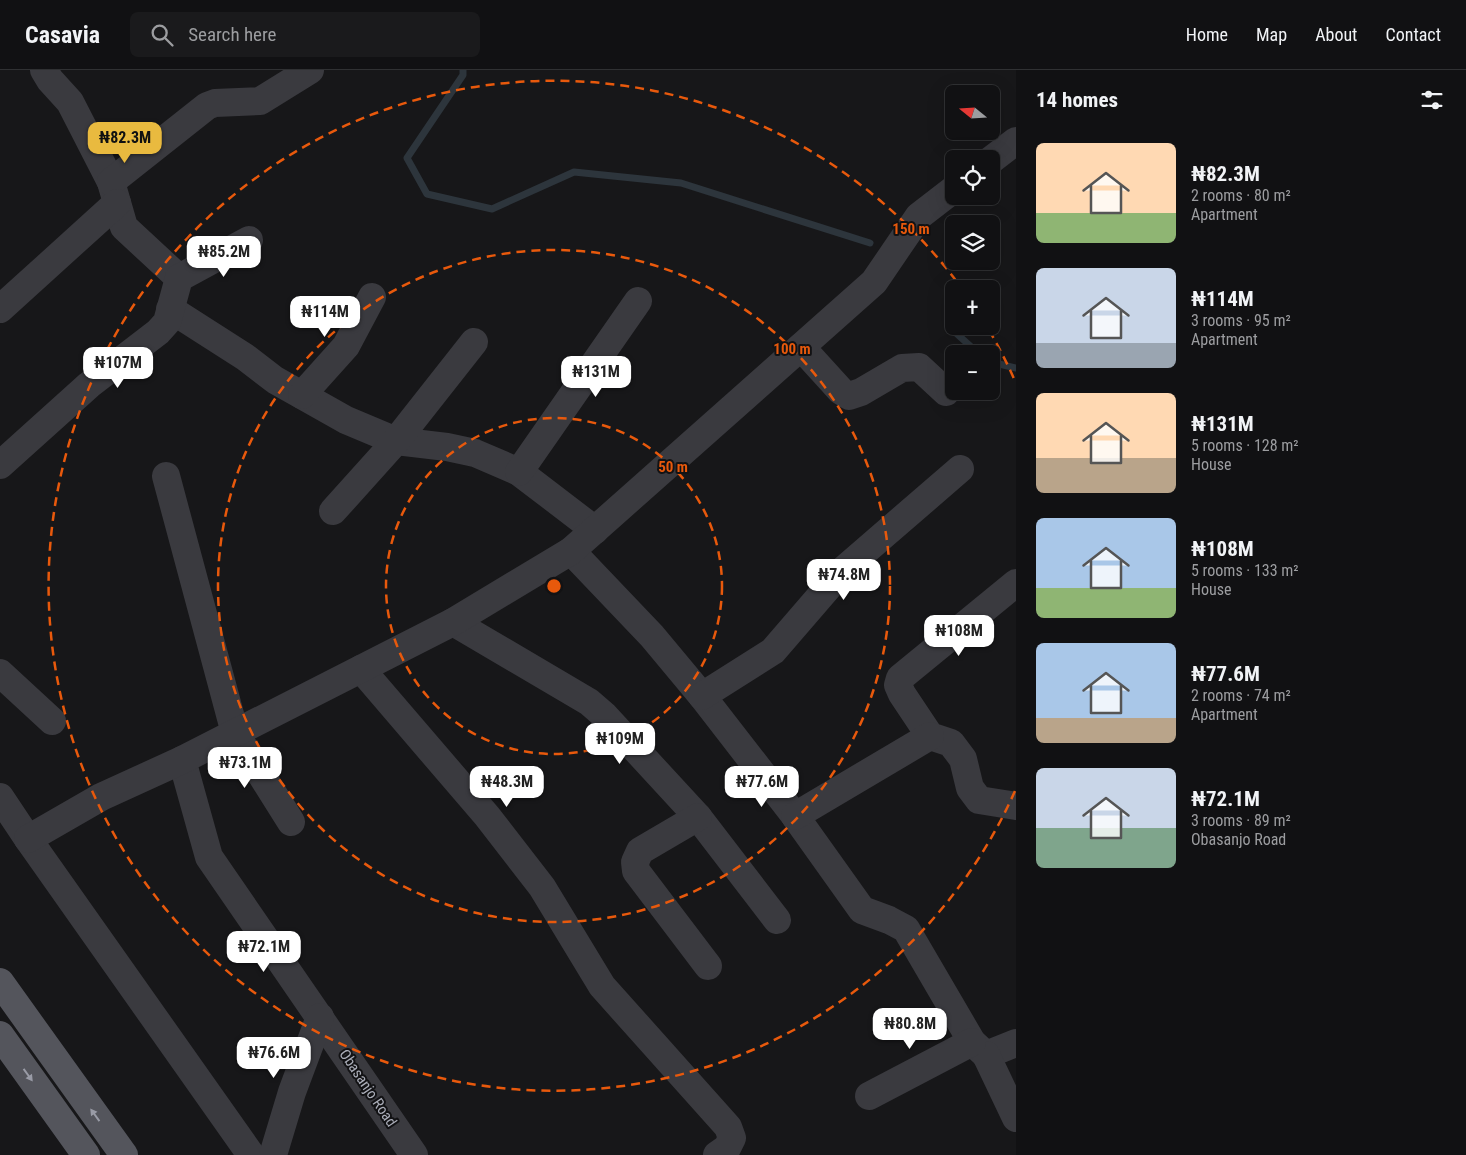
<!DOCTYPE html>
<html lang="en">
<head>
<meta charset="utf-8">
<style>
  body { margin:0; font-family:"Roboto Condensed",sans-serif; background:#1a1a1c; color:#f1f3f6; height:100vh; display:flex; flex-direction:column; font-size:19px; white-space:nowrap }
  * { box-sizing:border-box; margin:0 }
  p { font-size:16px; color:#9c9da0 }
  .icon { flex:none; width:28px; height:28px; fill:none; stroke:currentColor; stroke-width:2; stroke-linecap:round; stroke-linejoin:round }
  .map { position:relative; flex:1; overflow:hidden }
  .drawer { display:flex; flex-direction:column; background:#111113; width:450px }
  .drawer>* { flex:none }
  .needle { width:32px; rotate:288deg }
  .fabs { position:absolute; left:945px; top:15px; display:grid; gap:10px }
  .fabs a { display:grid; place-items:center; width:55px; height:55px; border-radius:8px; background:#111113; box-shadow:0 5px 20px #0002,0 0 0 1px #303133; font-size:25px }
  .price { position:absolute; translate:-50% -42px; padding:0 11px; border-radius:10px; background:#fff; color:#222; font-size:16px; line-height:32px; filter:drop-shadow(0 1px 2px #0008) }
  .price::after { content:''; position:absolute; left:50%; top:30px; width:15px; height:11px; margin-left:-8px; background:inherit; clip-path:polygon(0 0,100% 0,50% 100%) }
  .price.selected { background:#e9ba3f; color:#111 }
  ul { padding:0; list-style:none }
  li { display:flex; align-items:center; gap:15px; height:125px; padding:0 20px }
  li span { display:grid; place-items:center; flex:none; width:140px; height:100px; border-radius:8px; color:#555 }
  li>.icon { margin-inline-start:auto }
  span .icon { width:60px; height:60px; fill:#fffc; stroke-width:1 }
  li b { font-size:21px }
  h2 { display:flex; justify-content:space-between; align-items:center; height:60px; padding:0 20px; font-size:21px }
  header { display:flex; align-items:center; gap:30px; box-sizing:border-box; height:70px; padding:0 25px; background:#111113; border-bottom:1px solid #303133 }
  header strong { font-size:24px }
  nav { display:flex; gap:28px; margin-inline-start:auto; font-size:18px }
  .search { width:350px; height:45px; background:#1a1a1c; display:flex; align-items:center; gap:12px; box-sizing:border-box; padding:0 18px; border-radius:8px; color:#9c9da0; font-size:19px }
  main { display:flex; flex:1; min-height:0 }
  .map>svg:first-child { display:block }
</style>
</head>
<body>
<header>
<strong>Casavia</strong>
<div class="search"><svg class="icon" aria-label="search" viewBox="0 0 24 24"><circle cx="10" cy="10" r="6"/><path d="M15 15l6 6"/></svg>Search here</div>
<nav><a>Home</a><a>Map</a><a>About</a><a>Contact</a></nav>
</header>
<main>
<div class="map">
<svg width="1016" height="1085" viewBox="0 0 1016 1085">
  <rect width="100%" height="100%" fill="#171719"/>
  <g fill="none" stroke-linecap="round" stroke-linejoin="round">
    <g stroke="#2d353c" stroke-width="7">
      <polyline points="463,0 463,5 407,88 427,124 492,139 574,102 681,113 870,173"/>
      <polyline points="957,264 979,284"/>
      <polyline points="991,292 1016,298"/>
    </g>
    <g stroke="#3a3a3f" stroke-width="28">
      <polyline points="44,0 50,10 70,32 111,112 124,157 179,208"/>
      <polyline points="991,90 1016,71"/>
      <polyline points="111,112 207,36 215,33 260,31 310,0"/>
      <polyline points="0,239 117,133"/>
      <polyline points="170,239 245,287 275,310 346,350 396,371 447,377 475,383 519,402 595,460"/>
      <polyline points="801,277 841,321 849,326 861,322 902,298 919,297 946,322"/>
      <polyline points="302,325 346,276 372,227"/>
      <polyline points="0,395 89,315 158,262 167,252 179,208 249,170"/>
      <polyline points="519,402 638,231"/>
      <polyline points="166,406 235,663 291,752"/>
      <polyline points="333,441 396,371 474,272"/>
      <polyline points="571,481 652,566 702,626 795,746 862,840 889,850 906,859 972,972 986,985 1016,973"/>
      <polyline points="1016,513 900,608 898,615 902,624 930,666 951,673 963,689 970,718 979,730 1016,736"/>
      <polyline points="453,552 589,632 604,645 698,747 777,850"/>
      <polyline points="361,599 487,746 542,817 602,916 728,1057 732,1068 727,1078 717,1085"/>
      <polyline points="0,603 52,651"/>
      <polyline points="702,626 773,581 842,501 960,399"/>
      <polyline points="182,690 209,787 414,1085"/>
      <polyline points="0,727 28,769 251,1085"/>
      <polyline points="795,746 930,666"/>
      <polyline points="698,747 640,781 635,792 636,801 708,896"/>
      <polyline points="28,769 101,727 182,690 453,552 571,481 874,212 919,146 954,119"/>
      <polyline points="986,985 1016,1048"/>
      <polyline points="869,1026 972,972"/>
      <polyline points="273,1085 292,1022 320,947"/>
    </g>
    <g stroke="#54555c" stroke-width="28">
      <polyline points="0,912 124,1085"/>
      <polyline points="0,965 86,1085"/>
    </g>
  </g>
  <defs><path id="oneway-solid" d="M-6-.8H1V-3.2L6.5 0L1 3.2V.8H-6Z" transform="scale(1.25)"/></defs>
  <g fill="#999ba6">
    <use href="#oneway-solid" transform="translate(28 1005) rotate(54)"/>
    <use href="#oneway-solid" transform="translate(95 1045) rotate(-126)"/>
  </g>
  <g fill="none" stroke="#e8590c" stroke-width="2.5" stroke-dasharray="9 6">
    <circle cx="554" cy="516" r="168"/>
    <circle cx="554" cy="516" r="336"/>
    <path d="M1015 721A505 505 0 1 1 960 216M989 260A505 505 0 0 1 1015 311"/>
  </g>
  <g text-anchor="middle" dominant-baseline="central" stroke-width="4" stroke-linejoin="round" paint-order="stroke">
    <g font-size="15" fill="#aaadb8" stroke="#121214">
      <text transform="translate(368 1018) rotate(56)">Obasanjo Road</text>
    </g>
  </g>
  <circle cx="554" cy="516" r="8" fill="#e8590c" stroke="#121214" stroke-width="2.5"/>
  <g font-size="15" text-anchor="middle" font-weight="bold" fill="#e8590c" stroke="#121214" stroke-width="4" stroke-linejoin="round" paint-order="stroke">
    <text x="911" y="164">150 m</text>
    <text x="792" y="284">100 m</text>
    <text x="673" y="402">50 m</text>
  </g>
</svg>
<div class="fabs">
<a><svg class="needle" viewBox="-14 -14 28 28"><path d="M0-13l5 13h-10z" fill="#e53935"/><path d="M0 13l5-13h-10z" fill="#9c9da0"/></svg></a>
<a><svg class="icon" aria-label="locate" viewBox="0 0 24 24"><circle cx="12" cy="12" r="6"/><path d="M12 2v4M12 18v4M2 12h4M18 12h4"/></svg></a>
<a><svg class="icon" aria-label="layers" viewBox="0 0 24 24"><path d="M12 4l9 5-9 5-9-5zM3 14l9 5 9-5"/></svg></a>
<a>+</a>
<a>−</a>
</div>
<b class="price selected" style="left:125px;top:94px">₦82.3M</b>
<b class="price" style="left:224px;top:208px">₦85.2M</b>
<b class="price" style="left:325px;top:268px">₦114M</b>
<b class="price" style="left:118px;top:319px">₦107M</b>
<b class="price" style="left:596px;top:328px">₦131M</b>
<b class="price" style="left:844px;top:531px">₦74.8M</b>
<b class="price" style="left:959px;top:587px">₦108M</b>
<b class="price" style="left:620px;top:695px">₦109M</b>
<b class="price" style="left:245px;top:719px">₦73.1M</b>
<b class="price" style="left:507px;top:738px">₦48.3M</b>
<b class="price" style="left:762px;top:738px">₦77.6M</b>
<b class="price" style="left:264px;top:903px">₦72.1M</b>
<b class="price" style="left:910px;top:980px">₦80.8M</b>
<b class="price" style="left:274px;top:1009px">₦76.6M</b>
</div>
<section class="drawer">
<h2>14 homes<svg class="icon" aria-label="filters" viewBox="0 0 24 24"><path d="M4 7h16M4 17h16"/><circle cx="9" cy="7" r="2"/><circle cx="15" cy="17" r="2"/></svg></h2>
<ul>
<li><span style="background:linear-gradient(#ffd9b3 70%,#8fb573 0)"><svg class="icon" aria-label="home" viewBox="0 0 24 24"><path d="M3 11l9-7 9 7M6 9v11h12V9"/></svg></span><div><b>₦82.3M</b><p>2 rooms · 80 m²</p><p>Apartment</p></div></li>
<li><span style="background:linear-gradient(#c9d6e8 75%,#9aa5b1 0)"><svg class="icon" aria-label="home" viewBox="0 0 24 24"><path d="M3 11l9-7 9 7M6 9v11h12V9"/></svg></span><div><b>₦114M</b><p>3 rooms · 95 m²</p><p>Apartment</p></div></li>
<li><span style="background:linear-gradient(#ffd9b3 65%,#b9a48a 0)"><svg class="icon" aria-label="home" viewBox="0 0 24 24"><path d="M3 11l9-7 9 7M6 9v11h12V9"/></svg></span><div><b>₦131M</b><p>5 rooms · 128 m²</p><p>House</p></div></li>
<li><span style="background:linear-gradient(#a9c7e8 70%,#8fb573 0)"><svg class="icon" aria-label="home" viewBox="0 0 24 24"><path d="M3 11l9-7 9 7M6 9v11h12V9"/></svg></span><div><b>₦108M</b><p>5 rooms · 133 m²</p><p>House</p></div></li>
<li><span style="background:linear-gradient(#a9c7e8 75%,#b9a48a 0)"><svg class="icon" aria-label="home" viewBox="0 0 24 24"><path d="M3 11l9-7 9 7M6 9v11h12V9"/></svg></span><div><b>₦77.6M</b><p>2 rooms · 74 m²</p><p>Apartment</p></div></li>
<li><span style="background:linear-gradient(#c9d6e8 60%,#7fa58c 0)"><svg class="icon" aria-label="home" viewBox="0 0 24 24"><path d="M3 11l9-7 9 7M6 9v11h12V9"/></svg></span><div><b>₦72.1M</b><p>3 rooms · 89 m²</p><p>Obasanjo Road</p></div></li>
</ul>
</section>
</main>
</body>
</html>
